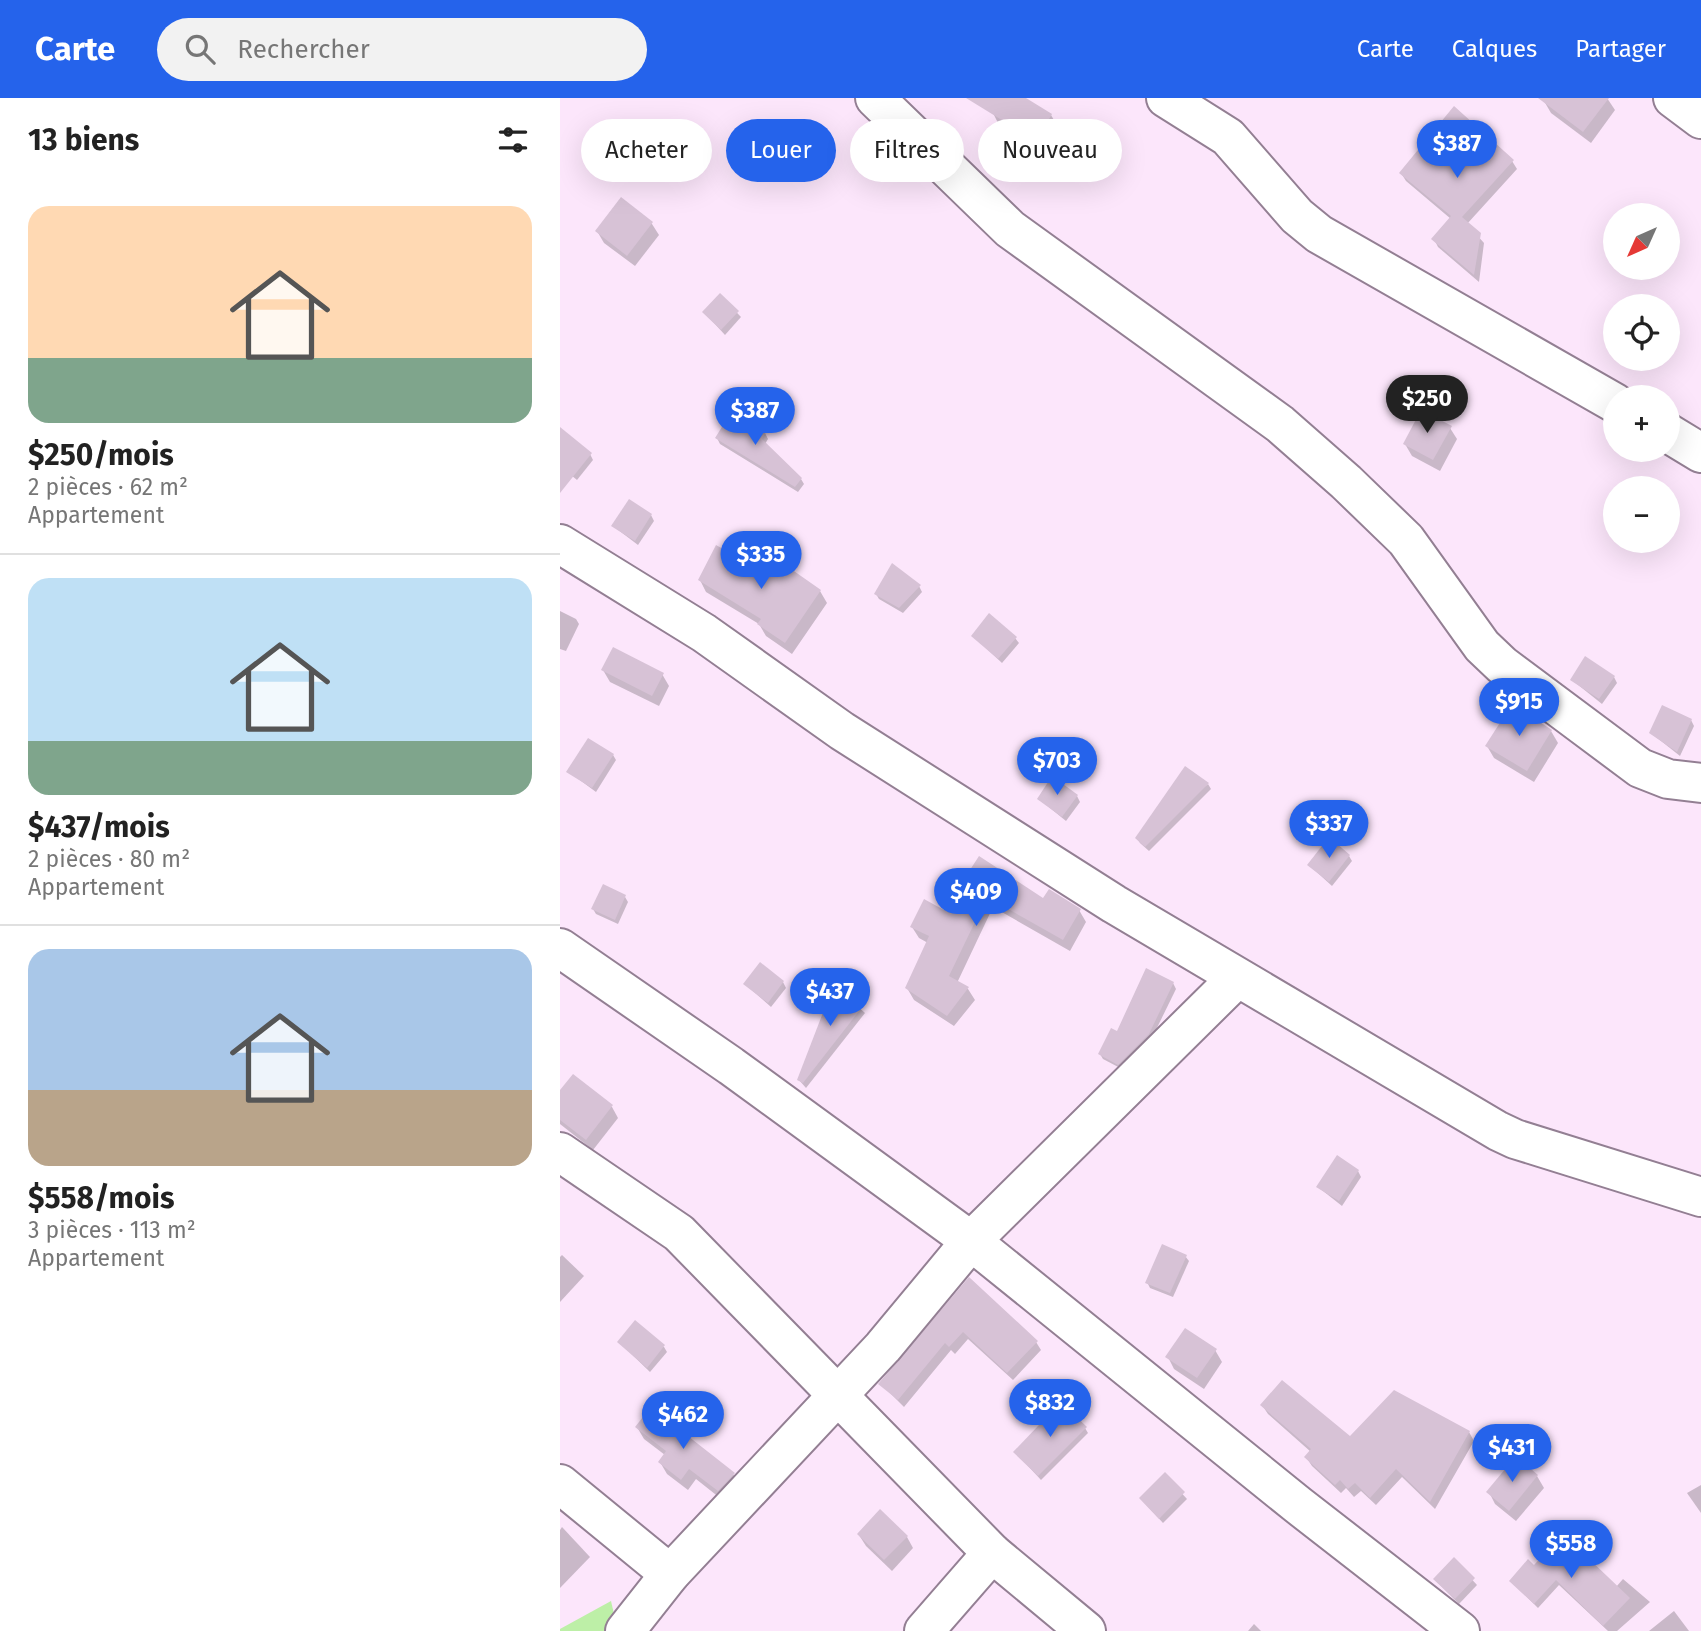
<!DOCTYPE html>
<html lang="fr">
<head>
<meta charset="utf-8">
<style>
  body { margin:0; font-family:"Fira Sans",sans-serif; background:#f2f2f2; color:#222; height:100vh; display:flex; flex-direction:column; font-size:26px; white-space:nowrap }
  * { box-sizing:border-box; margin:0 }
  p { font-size:23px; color:#767676 }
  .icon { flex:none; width:38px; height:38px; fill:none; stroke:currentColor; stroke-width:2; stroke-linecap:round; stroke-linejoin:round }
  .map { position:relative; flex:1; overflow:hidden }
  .details { display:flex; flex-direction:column; background:#fff; width:560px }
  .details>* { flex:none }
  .hud { position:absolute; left:21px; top:21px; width:665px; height:63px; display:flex; gap:14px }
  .needle { width:46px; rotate:225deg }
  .tools { position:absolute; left:1043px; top:105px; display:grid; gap:14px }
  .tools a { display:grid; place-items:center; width:77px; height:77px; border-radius:50%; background:#fff; box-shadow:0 7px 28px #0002; font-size:35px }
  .price { position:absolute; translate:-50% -60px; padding:0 16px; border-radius:24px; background:#2563eb; color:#fff; font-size:23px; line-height:46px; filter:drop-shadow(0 2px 4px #0008) }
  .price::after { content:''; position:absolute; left:50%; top:42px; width:21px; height:16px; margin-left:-10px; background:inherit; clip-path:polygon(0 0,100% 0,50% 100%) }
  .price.active { background:#222; color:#fff }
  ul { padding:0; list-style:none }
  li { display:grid; align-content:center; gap:14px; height:371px; padding:0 28px }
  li+li { border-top:2px solid #e0e0e0 }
  li span { display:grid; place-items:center; height:217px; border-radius:21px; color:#555 }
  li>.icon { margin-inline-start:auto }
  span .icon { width:126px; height:126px; fill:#fffc; stroke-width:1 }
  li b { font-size:30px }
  h2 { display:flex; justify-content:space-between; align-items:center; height:84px; padding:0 28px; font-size:30px }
  .chip { padding:0 24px; border-radius:32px; background:#fff; box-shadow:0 7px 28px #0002; font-size:24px; line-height:63px }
  .chip.active { background:#2563eb; color:#fff }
  header { display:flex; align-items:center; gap:42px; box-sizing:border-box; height:98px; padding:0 35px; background:#2563eb; color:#fff }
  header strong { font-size:33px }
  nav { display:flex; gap:38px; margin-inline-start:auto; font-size:24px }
  .search { width:490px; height:63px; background:#f2f2f2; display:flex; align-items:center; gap:18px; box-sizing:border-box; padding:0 24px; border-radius:38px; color:#767676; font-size:26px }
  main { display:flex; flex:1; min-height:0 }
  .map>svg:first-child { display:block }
</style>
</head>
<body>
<header>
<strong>Carte</strong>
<div class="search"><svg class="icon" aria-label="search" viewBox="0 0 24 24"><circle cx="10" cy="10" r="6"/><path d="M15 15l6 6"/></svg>Rechercher</div>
<nav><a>Carte</a><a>Calques</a><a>Partager</a></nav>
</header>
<main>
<section class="details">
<h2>13 biens<svg class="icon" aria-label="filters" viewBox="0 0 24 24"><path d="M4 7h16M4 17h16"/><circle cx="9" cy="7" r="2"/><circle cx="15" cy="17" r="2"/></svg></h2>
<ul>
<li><span style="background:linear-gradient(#ffd9b3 70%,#7fa58c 0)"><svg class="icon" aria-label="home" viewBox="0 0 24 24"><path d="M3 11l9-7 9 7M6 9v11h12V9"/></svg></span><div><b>$250/mois</b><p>2 pièces · 62 m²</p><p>Appartement</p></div></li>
<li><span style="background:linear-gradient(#bfe0f5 75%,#7fa58c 0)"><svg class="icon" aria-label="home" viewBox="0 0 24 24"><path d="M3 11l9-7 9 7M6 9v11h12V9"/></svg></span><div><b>$437/mois</b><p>2 pièces · 80 m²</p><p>Appartement</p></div></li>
<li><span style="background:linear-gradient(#a9c7e8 65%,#b9a48a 0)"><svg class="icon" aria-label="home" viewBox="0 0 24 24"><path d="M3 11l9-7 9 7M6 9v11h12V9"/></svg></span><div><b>$558/mois</b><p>3 pièces · 113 m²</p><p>Appartement</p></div></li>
</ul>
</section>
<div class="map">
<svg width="1141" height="1533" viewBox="0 0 1141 1533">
  <rect width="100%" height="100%" fill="#fce6fb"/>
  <polygon fill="#bdefa7" points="51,1503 58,1533 0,1533 0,1531"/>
  <g fill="#0003">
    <polygon points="442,0 463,0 491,17 498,29 483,54 439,27 433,15"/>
    <polygon points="986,0 1047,0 1055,12 1031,45 991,15 984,3"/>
    <polygon points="952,63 957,71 907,126 924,145 919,184 878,149 874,141 891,121 846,83 841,75"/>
    <polygon points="62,102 92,126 99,137 75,168 44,145 37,133"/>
    <polygon points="160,197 181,219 165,237 144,214"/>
    <polygon points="890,330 897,341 880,373 852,358 845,346"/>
    <polygon points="205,335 208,341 205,346 241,381 244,386 238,394 160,346 157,340"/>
    <polygon points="0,353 30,356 33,362 17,382 0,368"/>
    <polygon points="91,417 94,423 78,447 53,428"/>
    <polygon points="211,480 260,493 267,505 232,556 206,538 199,526 146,494 140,482"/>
    <polygon points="359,488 362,494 343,515 319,501 316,496"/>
    <polygon points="0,513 16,521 19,526 6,553 0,551"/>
    <polygon points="413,538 455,540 459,545 442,565"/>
    <polygon points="43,572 102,576 109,588 99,608 50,584"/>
    <polygon points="1054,579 1057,585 1042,606 1012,582"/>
    <polygon points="1131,622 1134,628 1120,658 1091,635"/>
    <polygon points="991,633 998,645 974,684 934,660 927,648"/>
    <polygon points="53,657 56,662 36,694 9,674"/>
    <polygon points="648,686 651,691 589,753 580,745 577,740"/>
    <polygon points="517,698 520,704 506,723 479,701"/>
    <polygon points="789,758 792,763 772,788 749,767"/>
    <polygon points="419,761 484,803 519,812 526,824 510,853 433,809 397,885 408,891 415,902 394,928 354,902 347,890 368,845 359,840 352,829 385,814"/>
    <polygon points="65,799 68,804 58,826 36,816 33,811"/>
    <polygon points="223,884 226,890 211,909 186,887"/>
    <polygon points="613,885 616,891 591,942 562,971 543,961 540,956"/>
    <polygon points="275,888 305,915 246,990 239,982"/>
    <polygon points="0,994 52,1009 58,1020 33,1052 0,1026"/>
    <polygon points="798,1073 801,1079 782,1108 758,1089"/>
    <polygon points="2,1157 24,1178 0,1204 0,1159"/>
    <polygon points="625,1158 629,1163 613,1199 590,1190 587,1184"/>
    <polygon points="410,1182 476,1244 481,1252 453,1282 408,1241 395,1256 391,1252 344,1309 321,1286"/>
    <polygon points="59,1244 104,1249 107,1254 90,1274"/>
    <polygon points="655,1252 662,1264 644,1291 614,1271 608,1259"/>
    <polygon points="702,1307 790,1341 909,1334 914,1343 875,1411 842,1379 816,1407 801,1393 794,1399 786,1390 781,1395 752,1368 746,1359 751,1354 708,1316"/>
    <polygon points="77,1329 173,1376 180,1388 165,1404 136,1381 128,1392 107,1376 100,1364 105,1357 84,1341"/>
    <polygon points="525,1330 528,1335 481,1382 455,1354"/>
    <polygon points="605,1377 627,1401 603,1425 581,1401"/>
    <polygon points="977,1378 984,1390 956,1423 935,1406 929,1394"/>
    <polygon points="1141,1387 1141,1415 1127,1395"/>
    <polygon points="2,1429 30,1459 0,1490 0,1432"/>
    <polygon points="299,1437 347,1439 353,1450 332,1473 306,1448"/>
    <polygon points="894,1462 917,1487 899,1506 875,1482"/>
    <polygon points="974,1469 1056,1489 1063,1481 1090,1504 1057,1533 1048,1533 999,1487 978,1510 951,1483"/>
    <polygon points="1114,1513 1129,1533 1089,1533"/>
    <polygon points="694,1526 701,1533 688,1533"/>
  </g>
  <g fill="#d7c2d6">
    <polygon points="406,0 466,0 492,16 476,43"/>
    <polygon points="978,0 1049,0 1023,34"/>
    <polygon points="894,8 954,62 902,119 921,135 914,177 871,141 891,118 839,75"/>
    <polygon points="61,99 93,124 67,158 35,133"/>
    <polygon points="160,195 179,213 161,232 142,214"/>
    <polygon points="861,312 892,328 873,362 843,346"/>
    <polygon points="172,313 206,334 202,341 242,380 235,389 155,340"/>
    <polygon points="0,329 32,355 0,395"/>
    <polygon points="69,401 92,416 75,443 51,428"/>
    <polygon points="156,447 211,478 221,464 261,492 225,545 197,526 201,521 138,482"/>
    <polygon points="332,465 361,487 339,510 314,496"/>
    <polygon points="429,515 457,539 438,561 411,538"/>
    <polygon points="53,549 104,575 92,598 41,572"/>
    <polygon points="1025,558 1055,578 1039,601 1010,582"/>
    <polygon points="952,606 992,632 967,673 925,648"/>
    <polygon points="1102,607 1132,621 1117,654 1089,635"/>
    <polygon points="28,640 54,656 32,690 6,674"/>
    <polygon points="625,668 649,685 585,749 575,740"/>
    <polygon points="492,678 518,697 502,719 477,701"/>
    <polygon points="769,739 790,757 769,784 747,767"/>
    <polygon points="419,758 483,800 489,791 521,811 503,842 427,799 389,878 409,889 387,918 345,890 369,838 350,829 364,801 384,812"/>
    <polygon points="43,786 66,797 55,822 31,811"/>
    <polygon points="200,864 224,883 208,905 183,886"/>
    <polygon points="586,870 614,884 589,936 558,967 538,956 551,930 557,933"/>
    <polygon points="274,886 303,908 243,985 237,982"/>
    <polygon points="13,976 53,1007 26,1042 0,1022 0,992"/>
    <polygon points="777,1057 799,1072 779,1103 756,1089"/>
    <polygon points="602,1146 627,1157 610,1195 585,1185"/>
    <polygon points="409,1179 478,1243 447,1275 403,1234 389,1249 385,1245 338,1302 318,1286"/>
    <polygon points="75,1222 105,1247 87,1270 57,1244"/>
    <polygon points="625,1230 657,1251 637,1280 605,1259"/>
    <polygon points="722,1282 790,1338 834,1292 910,1333 870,1404 836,1371 810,1400 795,1385 788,1391 780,1382 775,1387 744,1359 751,1351 700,1307"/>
    <polygon points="501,1304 527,1329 478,1378 453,1354"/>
    <polygon points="91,1309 175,1375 158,1393 129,1371 121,1382 98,1364 106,1353 75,1329"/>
    <polygon points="956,1358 978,1377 949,1413 926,1394"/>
    <polygon points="605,1374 625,1394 599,1421 579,1400"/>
    <polygon points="320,1411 348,1438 324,1462 297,1436"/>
    <polygon points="1003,1436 1070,1500 1043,1528 996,1482 974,1506 949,1483 968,1461 974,1467"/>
    <polygon points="894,1459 915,1480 895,1501 873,1481"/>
  </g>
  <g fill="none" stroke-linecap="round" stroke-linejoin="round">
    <defs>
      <g id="minor">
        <polyline points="315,0 450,131 720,326 786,384 846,442 922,548 942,567 1080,670 1108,681 1141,685"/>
        <polyline points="606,0 668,39 737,118 759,136 1055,305"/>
        <polyline points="1113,0 1141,21"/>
        <polyline points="1108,335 1141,355"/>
        <polyline points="0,446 144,535 282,633 554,806 938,1033 955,1041 1141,1099"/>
        <polyline points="0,850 171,968 411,1143 738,1407 900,1533"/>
        <polyline points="0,1054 119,1135 432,1455 526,1533"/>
        <polyline points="0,1386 110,1476"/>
        <polyline points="65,1533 110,1476 323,1249 411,1143 676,881"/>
        <polyline points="364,1533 432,1455"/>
      </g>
    </defs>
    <use href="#minor" stroke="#937f93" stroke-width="42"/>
    <use href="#minor" stroke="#fff" stroke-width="38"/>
  </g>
</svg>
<div class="tools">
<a><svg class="needle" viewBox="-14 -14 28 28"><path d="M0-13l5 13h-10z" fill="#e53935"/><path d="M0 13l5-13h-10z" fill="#767676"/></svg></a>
<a><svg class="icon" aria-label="locate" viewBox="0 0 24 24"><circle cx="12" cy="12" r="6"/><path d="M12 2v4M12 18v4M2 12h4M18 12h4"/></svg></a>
<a>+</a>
<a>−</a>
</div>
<b class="price" style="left:897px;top:82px">$387</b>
<b class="price active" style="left:867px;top:337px">$250</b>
<b class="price" style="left:195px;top:349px">$387</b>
<b class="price" style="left:201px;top:493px">$335</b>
<b class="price" style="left:959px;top:640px">$915</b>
<b class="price" style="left:497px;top:699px">$703</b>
<b class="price" style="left:769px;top:762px">$337</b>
<b class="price" style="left:416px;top:830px">$409</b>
<b class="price" style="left:270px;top:930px">$437</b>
<b class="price" style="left:490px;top:1341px">$832</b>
<b class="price" style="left:123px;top:1353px">$462</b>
<b class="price" style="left:952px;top:1386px">$431</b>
<b class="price" style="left:1011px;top:1482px">$558</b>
<div class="hud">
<a class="chip">Acheter</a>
<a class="chip active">Louer</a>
<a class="chip">Filtres</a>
<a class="chip">Nouveau</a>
</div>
</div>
</main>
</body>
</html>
